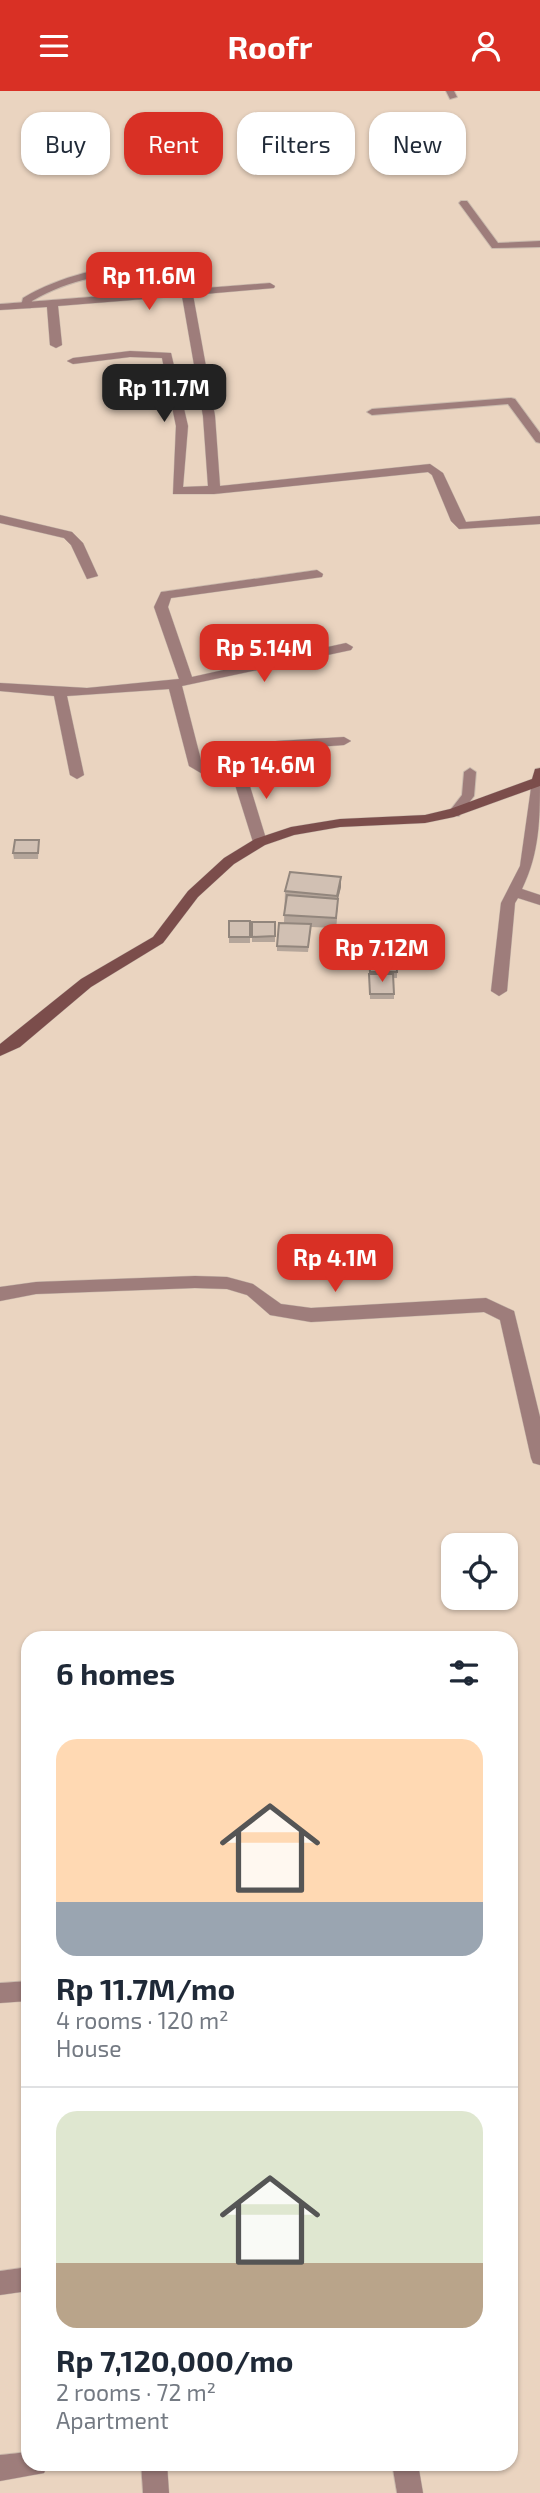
<!DOCTYPE html>
<html lang="en">
<head>
<meta charset="utf-8">
<style>
  body { margin:0; font-family:"Exo 2",sans-serif; background:#f6f6f7; color:#1f2937; height:100vh; display:flex; flex-direction:column; font-size:26px; white-space:nowrap }
  * { box-sizing:border-box; margin:0 }
  p { font-size:23px; color:#747a83 }
  .icon { flex:none; width:38px; height:38px; fill:none; stroke:currentColor; stroke-width:2; stroke-linecap:round; stroke-linejoin:round }
  .map { position:relative; flex:1; overflow:hidden }
  .panel { position:absolute; left:21px; top:1540px; width:497px; height:840px; display:flex; flex-direction:column; background:#fff; border-radius:21px; box-shadow:0 2px 5px #0004 }
  .panel>* { flex:none }
  .hud { position:absolute; left:21px; top:21px; width:499px; height:63px; display:flex; gap:14px }
  .controls { position:absolute; left:441px; top:1442px; display:grid; gap:14px }
  .controls a { display:grid; place-items:center; width:77px; height:77px; border-radius:14px; background:#fff; box-shadow:0 2px 5px #0004; font-size:35px }
  .price { position:absolute; translate:-50% -60px; padding:0 16px; border-radius:14px; background:#d93025; color:#fff; font-size:23px; line-height:46px; filter:drop-shadow(0 2px 4px #0008) }
  .price::after { content:''; position:absolute; left:50%; top:42px; width:21px; height:16px; margin-left:-10px; background:inherit; clip-path:polygon(0 0,100% 0,50% 100%) }
  .price.selected { background:#222; color:#fff }
  ul { padding:0; list-style:none }
  li { display:grid; align-content:center; gap:14px; height:371px; padding:0 35px }
  li+li { border-top:2px solid #e0e1e3 }
  li span { display:grid; place-items:center; height:217px; border-radius:21px; color:#555 }
  li>.icon { margin-inline-start:auto }
  span .icon { width:126px; height:126px; fill:#fffc; stroke-width:1 }
  li b { font-size:30px }
  h2 { display:flex; justify-content:space-between; align-items:center; height:84px; padding:0 35px; font-size:30px }
  .chip { padding:0 24px; border-radius:21px; background:#fff; box-shadow:0 2px 5px #0004; font-size:24px; line-height:63px }
  .chip.selected { background:#d93025; color:#fff }
  header { display:flex; justify-content:space-between; align-items:center; height:91px; padding:0 35px; background:#d93025; color:#fff; font-size:32px; font-weight:700 }
  .map>svg:first-child { display:block }
</style>
</head>
<body>
<header><svg class="icon" aria-label="menu" viewBox="0 0 24 24"><path d="M4 6h16M4 12h16M4 18h16"/></svg>Roofr<svg class="icon" aria-label="person" viewBox="0 0 24 24"><circle cx="12" cy="8" r="4"/><path d="M4 21q1-7 8-7t8 7"/></svg></header>
<div class="map">
<svg width="540" height="2402" viewBox="0 0 540 2402">
  <rect width="100%" height="100%" fill="#f0dfd1"/>
  <path fill="#ead4c0" fill-rule="evenodd" d="M0,0H540V2402H0ZM453,1454H506V1507H453ZM28,1547H511V2373H28Z"/>
  <g fill="none" stroke-linecap="round" stroke-linejoin="round">
    <defs>
      <g id="lane">
        <polygon points="446,0 454,0 457,6 450,8"/>
        <polygon points="461,110 467,110 498,152 540,150 540,156 492,157 459,112"/>
        <path d="M148,171L153,174L151,176C106,185 73,186 32,210L30,217L21,215L23,207C62,184 103,176 148,171Z"/>
        <polygon points="511,307 515,308 540,342 540,352 536,351 508,313 372,324 367,321 372,318"/>
        <polygon points="470,677 476,681 474,705 459,725 449,725 448,722 462,704 464,681"/>
      </g>
      <g id="street">
        <polygon points="270,192 275,195 274,197 193,204 215,325 220,395 430,373 443,382 466,431 540,425 540,433 459,438 451,430 432,384 428,381 214,403 173,403 176,335 162,267 130,266 73,273 67,270 73,267 130,260 171,262 188,335 183,396 208,395 203,325 182,205 58,215 62,254 56,257 50,254 47,216 0,219 0,213"/>
        <polygon points="0,424 72,441 83,452 98,485 87,488 71,454 64,447 0,432"/>
        <polygon points="317,479 323,483 322,486 171,507 168,516 192,586 346,552 353,556 351,559 182,595 202,673 209,677 232,675 239,661 277,650 344,646 351,650 344,654 277,659 257,663 247,668 245,679 267,751 265,754 255,754 253,751 232,684 206,685 189,675 169,598 67,605 84,684 77,688 70,684 54,605 0,600 0,592 87,597 179,588 154,516 161,501"/>
        <path d="M540,686C540,727 540,761 522,798L540,804V814L518,807L515,812L507,900L499,905L491,900L501,812L520,775L532,690Z"/>
        <polygon points="195,1185 227,1186 253,1193 281,1213 311,1217 486,1207 514,1220 540,1326 540,1374 533,1372 531,1367 500,1229 484,1221 311,1231 270,1224 247,1204 227,1198 195,1197 36,1203 0,1210 0,1196 36,1191"/>
        <polygon points="28,1890 28,1910 0,1912 0,1892"/>
        <polygon points="28,2176 28,2200 0,2204 0,2180"/>
        <polygon points="28,2361 28,2373 48,2373 44,2382 0,2390 0,2364"/>
        <polygon points="141,2373 167,2373 169,2402 143,2402"/>
        <polygon points="392,2373 418,2373 423,2402 397,2402"/>
      </g>
      <polygon id="secondary" points="540,677 540,695 454,726 425,732 340,736 294,744 265,754 234,773 198,806 163,852 91,896 20,956 0,965 0,953 81,888 153,846 188,800 224,767 255,748 291,736 340,728 425,724 450,718 532,688 535,678"/>
    </defs>
    <use href="#lane" stroke="#cabbae" stroke-width="2"/>
    <use href="#street" stroke="#cabbae" stroke-width="1"/>
    <use href="#secondary" stroke="#cabbae" stroke-width="1"/>
    <use href="#lane" fill="#9e7d7b" fill-rule="evenodd"/>
    <use href="#street" fill="#9e7d7b" fill-rule="evenodd"/>
    <use href="#secondary" fill="#7b4d4b" fill-rule="evenodd"/>
  </g>
  <g fill="#b4a59a">
    <polygon points="39,749 38,768 14,768 13,762"/>
    <polygon points="341,796 338,808 336,837 311,836 308,861 277,860 277,855 284,832 285,800"/>
    <rect x="229" y="830" width="21" height="22"/>
    <rect x="252" y="831" width="23" height="20"/>
    <polygon points="369,867 397,881 397,887 394,887 394,908 370,908"/>
  </g>
  <polygon fill="#92867d" points="341,786 341,796 338,808 336,837 337,805"/>
  <g fill="#d1c0b3" stroke="#92867d" stroke-width="2">
    <polygon points="15,749 39,749 38,762 13,762"/>
    <polygon points="290,781 341,786 337,805 285,800"/>
    <polygon points="287,804 338,808 336,827 284,824"/>
    <rect x="229" y="830" width="21" height="16"/>
    <polygon points="252,831 275,831 275,845 252,846"/>
    <polygon points="279,832 311,833 308,856 277,855"/>
    <polygon points="369,867 396,867 397,881 370,881"/>
    <polygon points="369,883 393,883 394,903 370,903"/>
  </g>
</svg>
<div class="controls">
<a><svg class="icon" aria-label="locate" viewBox="0 0 24 24"><circle cx="12" cy="12" r="6"/><path d="M12 2v4M12 18v4M2 12h4M18 12h4"/></svg></a>
</div>
<b class="price" style="left:149px;top:221px">Rp 11.6M</b>
<b class="price selected" style="left:164px;top:333px">Rp 11.7M</b>
<b class="price" style="left:264px;top:593px">Rp 5.14M</b>
<b class="price" style="left:266px;top:710px">Rp 14.6M</b>
<b class="price" style="left:382px;top:893px">Rp 7.12M</b>
<b class="price" style="left:335px;top:1203px">Rp 4.1M</b>
<div class="hud">
<a class="chip">Buy</a>
<a class="chip selected">Rent</a>
<a class="chip">Filters</a>
<a class="chip">New</a>
</div>
<section class="panel">
<h2>6 homes<svg class="icon" aria-label="filters" viewBox="0 0 24 24"><path d="M4 7h16M4 17h16"/><circle cx="9" cy="7" r="2"/><circle cx="15" cy="17" r="2"/></svg></h2>
<ul>
<li><span style="background:linear-gradient(#ffd9b3 75%,#9aa5b1 0)"><svg class="icon" aria-label="home" viewBox="0 0 24 24"><path d="M3 11l9-7 9 7M6 9v11h12V9"/></svg></span><div><b>Rp 11.7M/mo</b><p>4 rooms · 120 m²</p><p>House</p></div></li>
<li><span style="background:linear-gradient(#dfe7d0 70%,#b9a48a 0)"><svg class="icon" aria-label="home" viewBox="0 0 24 24"><path d="M3 11l9-7 9 7M6 9v11h12V9"/></svg></span><div><b>Rp 7,120,000/mo</b><p>2 rooms · 72 m²</p><p>Apartment</p></div></li>
</ul>
</section>
</div>
</body>
</html>
